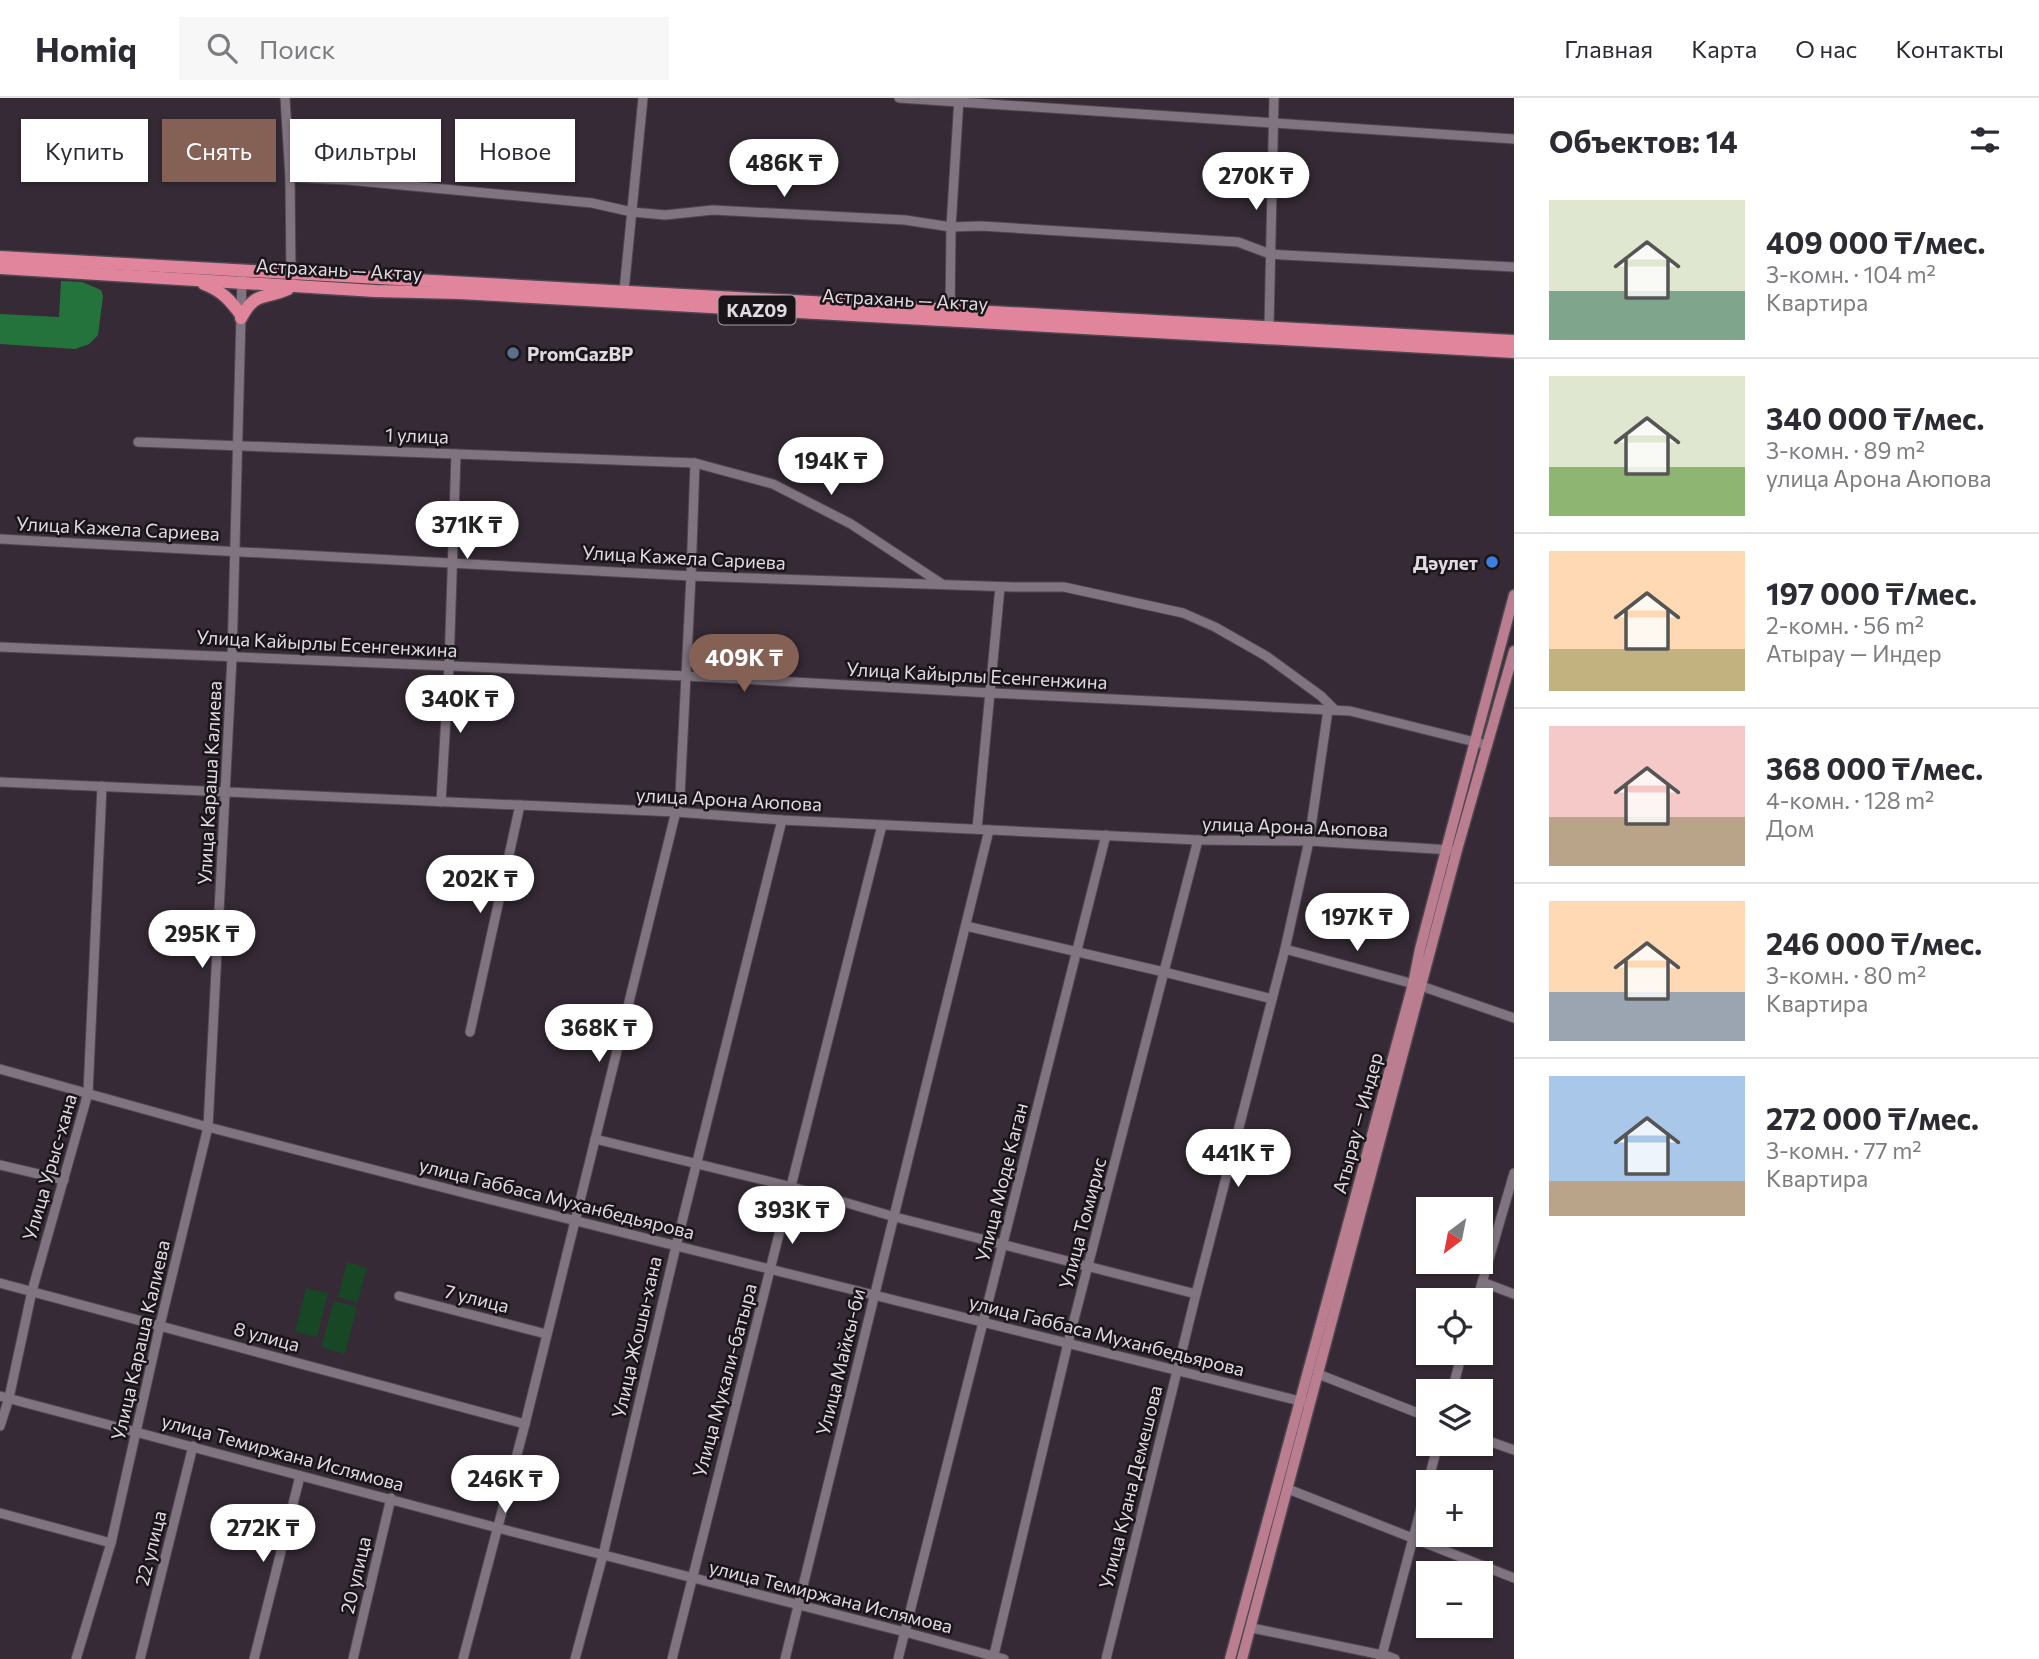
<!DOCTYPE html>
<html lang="ru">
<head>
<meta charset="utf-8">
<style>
  body { margin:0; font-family:Commissioner,sans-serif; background:#f7f7f7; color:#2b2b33; height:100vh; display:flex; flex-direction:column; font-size:26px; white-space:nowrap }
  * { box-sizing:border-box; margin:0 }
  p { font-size:23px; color:#7c7c81 }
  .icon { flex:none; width:38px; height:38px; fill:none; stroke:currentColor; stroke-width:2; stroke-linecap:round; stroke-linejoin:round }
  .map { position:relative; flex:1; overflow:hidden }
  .drawer { display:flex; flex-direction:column; background:#fff; width:525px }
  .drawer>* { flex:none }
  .banner { position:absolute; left:21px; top:21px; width:665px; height:63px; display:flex; gap:14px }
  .needle { width:46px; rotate:212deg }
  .controls { position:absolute; left:1416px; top:1099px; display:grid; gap:14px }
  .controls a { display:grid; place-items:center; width:77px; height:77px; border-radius:0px; background:#fff; box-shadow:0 2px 5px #0004; font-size:35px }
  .price { position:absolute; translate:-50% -60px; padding:0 16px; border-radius:24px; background:#fff; color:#222; font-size:23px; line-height:46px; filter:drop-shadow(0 2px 4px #0008) }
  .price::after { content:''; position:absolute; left:50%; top:42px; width:21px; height:16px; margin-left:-10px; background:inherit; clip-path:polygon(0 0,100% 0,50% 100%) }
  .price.current { background:#856055; color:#fff }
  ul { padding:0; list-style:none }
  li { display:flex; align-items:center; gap:21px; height:175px; padding:0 35px }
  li+li { border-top:2px solid #e1e1e2 }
  li span { display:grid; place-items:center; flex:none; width:196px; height:140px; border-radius:0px; color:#555 }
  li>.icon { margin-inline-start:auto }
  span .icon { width:84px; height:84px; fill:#fffc; stroke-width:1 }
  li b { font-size:30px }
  h2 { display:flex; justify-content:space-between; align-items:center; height:84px; padding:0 35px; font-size:30px }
  .pill { padding:0 24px; border-radius:0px; background:#fff; box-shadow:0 2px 5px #0004; font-size:24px; line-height:63px }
  .pill.current { background:#856055; color:#fff }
  header { display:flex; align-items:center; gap:42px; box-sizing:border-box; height:98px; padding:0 35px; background:#fff; border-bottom:2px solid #e1e1e2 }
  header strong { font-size:33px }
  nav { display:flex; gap:38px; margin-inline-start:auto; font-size:24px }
  .search { width:490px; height:63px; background:#f7f7f7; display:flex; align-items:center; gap:18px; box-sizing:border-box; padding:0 24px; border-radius:0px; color:#7c7c81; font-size:26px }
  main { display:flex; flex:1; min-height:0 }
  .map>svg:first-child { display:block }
</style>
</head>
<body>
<header>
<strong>Homiq</strong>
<div class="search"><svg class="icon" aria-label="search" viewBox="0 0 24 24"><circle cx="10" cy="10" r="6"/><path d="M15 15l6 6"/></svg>Поиск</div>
<nav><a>Главная</a><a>Карта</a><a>О нас</a><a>Контакты</a></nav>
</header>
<main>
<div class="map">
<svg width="1514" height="1561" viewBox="0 0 1514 1561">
  <rect width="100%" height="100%" fill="#352a35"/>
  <g fill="#184725">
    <polygon points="347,1164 367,1170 357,1205 338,1199"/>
    <polygon points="306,1190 328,1195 317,1239 295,1234"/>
    <polygon points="334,1203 357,1209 345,1256 321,1249"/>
  </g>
  <polygon fill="#25733c" points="61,183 82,184 101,192 103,198 98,237 89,246 75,251 0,246 0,216 59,219"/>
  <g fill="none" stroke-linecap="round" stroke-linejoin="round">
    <defs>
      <g id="minor">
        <polyline points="285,0 290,79 291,180"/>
        <polyline points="899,0 1514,41"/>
        <polyline points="290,79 348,82 592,105 632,114 665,117 713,112 905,122 951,129 981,128 1238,144 1270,156 1284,157 1514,169"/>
        <polyline points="624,193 643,0"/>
        <polyline points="950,215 951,129 959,0"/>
        <polyline points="1269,229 1274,0"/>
        <polyline points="138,344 695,365 773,386 851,426 942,486"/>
        <polyline points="0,441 691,478 1013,489 1064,489 1183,515 1215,529 1266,558 1321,598 1335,612"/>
        <polyline points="0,549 686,578 991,595 1350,613 1487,647"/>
        <polyline points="0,684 676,714 782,722 1198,742 1309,743 1451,752"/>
        <polyline points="441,704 449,568 456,356"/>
        <polyline points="977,731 1000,489"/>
        <polyline points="966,828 1164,874 1272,901"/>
        <polyline points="1285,851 1421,888 1514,920"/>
        <polyline points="470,934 520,707"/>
        <polyline points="0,971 208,1029 476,1098 1304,1304"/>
        <polyline points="595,1041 792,1089 895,1119 1196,1196"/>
        <polyline points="0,1067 64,1082"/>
        <polyline points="1482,1184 1514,1196"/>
        <polyline points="0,1185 525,1326"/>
        <polyline points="399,1198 546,1236"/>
        <polyline points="1477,1202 1514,1075"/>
        <polyline points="1318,1276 1428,1319"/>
        <polyline points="1452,1293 1462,1255"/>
        <polyline points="0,1298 498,1430 905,1534 1004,1561"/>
        <polyline points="0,1328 9,1300 32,1193 88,995 102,688"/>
        <polyline points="1480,1340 1514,1352"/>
        <polyline points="1288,1391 1514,1480"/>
        <polyline points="0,1415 111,1445"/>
        <polyline points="1252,1530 1387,1558 1395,1561"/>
        <polyline points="76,1561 111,1445 160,1227 208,1029 232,559 242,180"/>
        <polyline points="140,1561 193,1348"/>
        <polyline points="254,1561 300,1378"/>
        <polyline points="353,1561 391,1400"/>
        <polyline points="463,1561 525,1326 680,697 691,478 695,365"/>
        <polyline points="575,1561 603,1457 676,1148 782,722"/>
        <polyline points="672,1561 882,727"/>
        <polyline points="785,1561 989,732"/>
        <polyline points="898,1561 1106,737"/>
        <polyline points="993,1561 1068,1245 1198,742"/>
        <polyline points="1106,1561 1196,1196 1285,851 1309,743 1328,612"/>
        <polyline points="1381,1561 1438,1346"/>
      </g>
      <g id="major">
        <polyline points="1230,1561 1413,886 1420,851 1446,752 1514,497"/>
        <polyline points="1242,1561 1457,752 1514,553"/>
      </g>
      <g id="highway">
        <polyline points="0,159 1514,243"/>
        <polyline points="0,170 375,193 459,195 1514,254"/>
        <path d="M204,186C222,193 230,202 241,217"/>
        <path d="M241,220C256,192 264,202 288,191"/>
      </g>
    </defs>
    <use href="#minor" stroke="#4f474f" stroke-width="11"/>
    <use href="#major" stroke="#4f474f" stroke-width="13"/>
    <use href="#highway" stroke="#4f474f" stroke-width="15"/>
    <use href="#minor" stroke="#807480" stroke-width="9"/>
    <use href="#major" stroke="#ba7e90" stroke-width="10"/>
    <use href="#highway" stroke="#e0859b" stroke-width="12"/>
  </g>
  <circle fill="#5c6f8a" stroke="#191519" stroke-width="2.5" cx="513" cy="255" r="7"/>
  <circle fill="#3f7fe0" stroke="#191519" stroke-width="2.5" cx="1492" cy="464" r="7"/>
  <g text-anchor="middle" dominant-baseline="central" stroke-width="5" stroke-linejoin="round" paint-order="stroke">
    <rect fill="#191519" stroke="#a59fa5" stroke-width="2" x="718.5" y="197.5" width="77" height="29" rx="5"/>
    <g font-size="18" font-weight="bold" fill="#e1dae1">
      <text x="757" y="212">KAZ09</text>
    </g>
    <g font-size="19" fill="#e1dae1" stroke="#191519">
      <text transform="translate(339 171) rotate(3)">Астрахань — Актау</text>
      <text transform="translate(905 201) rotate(3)">Астрахань — Актау</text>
      <text transform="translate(417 337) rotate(2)">1 улица</text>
      <text transform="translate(118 430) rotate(3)">Улица Кажела Сариева</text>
      <text transform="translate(684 459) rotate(3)">Улица Кажела Сариева</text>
      <text transform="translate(327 545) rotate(3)">Улица Кайырлы Есенгенжина</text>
      <text transform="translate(977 577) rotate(3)">Улица Кайырлы Есенгенжина</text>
      <text transform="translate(209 685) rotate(-87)">Улица Караша Калиева</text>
      <text transform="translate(729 701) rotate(3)">улица Арона Аюпова</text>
      <text transform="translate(1295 728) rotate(2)">улица Арона Аюпова</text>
      <text transform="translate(1357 1025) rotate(-75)">Атырау — Индер</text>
      <text transform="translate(49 1069) rotate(-74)">Улица Урыс-хана</text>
      <text transform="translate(1001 1084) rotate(-76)">Улица Моде Каган</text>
      <text transform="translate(557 1100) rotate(14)">улица Габбаса Муханбедьярова</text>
      <text transform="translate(1082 1125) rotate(-75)">Улица Томирис</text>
      <text transform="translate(477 1200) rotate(14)">7 улица</text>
      <text transform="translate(1107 1237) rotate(14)">улица Габбаса Муханбедьярова</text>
      <text transform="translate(267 1238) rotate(15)">8 улица</text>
      <text transform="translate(636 1239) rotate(-77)">Улица Жошы-хана</text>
      <text transform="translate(140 1242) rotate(-77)">Улица Караша Калиева</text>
      <text transform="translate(840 1264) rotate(-76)">Улица Майкы-би</text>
      <text transform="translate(724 1282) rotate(-75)">Улица Мукали-батыра</text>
      <text transform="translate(283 1354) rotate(15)">улица Темиржана Ислямова</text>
      <text transform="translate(1130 1389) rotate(-76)">Улица Куана Демешова</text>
      <text transform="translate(150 1450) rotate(-76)">22 улица</text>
      <text transform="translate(355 1477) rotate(-77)">20 улица</text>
      <text transform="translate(831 1498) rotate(14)">улица Темиржана Ислямова</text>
    </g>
    <g font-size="19" font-weight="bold" fill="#e1dae1" stroke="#191519" text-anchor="start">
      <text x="527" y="255">PromGazBP</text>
      <text x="1478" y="464" text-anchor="end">Дәулет</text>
    </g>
  </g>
</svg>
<div class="controls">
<a><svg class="needle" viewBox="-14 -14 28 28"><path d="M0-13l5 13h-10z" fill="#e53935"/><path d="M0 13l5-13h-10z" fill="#7c7c81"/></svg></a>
<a><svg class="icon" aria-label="locate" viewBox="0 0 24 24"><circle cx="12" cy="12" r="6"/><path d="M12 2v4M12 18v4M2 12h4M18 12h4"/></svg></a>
<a><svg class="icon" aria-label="layers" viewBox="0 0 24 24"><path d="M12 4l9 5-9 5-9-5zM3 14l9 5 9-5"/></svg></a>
<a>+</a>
<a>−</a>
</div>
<b class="price" style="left:784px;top:101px">486K ₸</b>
<b class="price" style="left:1256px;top:114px">270K ₸</b>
<b class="price" style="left:831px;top:399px">194K ₸</b>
<b class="price" style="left:467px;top:463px">371K ₸</b>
<b class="price current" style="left:744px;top:596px">409K ₸</b>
<b class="price" style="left:460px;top:637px">340K ₸</b>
<b class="price" style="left:480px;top:817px">202K ₸</b>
<b class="price" style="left:1357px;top:855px">197K ₸</b>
<b class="price" style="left:202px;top:872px">295K ₸</b>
<b class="price" style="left:599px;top:966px">368K ₸</b>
<b class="price" style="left:1238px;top:1091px">441K ₸</b>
<b class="price" style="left:792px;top:1148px">393K ₸</b>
<b class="price" style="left:505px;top:1417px">246K ₸</b>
<b class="price" style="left:263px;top:1466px">272K ₸</b>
<div class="banner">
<a class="pill">Купить</a>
<a class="pill current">Снять</a>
<a class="pill">Фильтры</a>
<a class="pill">Новое</a>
</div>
</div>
<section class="drawer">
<h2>Объектов: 14<svg class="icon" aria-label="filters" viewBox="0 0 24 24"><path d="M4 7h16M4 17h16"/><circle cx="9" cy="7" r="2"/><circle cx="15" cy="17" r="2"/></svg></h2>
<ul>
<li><span style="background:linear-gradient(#dfe7d0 65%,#7fa58c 0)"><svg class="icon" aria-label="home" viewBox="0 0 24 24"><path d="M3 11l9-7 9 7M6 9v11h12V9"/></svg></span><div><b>409 000 ₸/мес.</b><p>3-комн. · 104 m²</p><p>Квартира</p></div></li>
<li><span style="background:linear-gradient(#dfe7d0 65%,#8fb573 0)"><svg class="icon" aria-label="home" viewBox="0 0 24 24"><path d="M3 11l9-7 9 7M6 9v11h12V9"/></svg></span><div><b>340 000 ₸/мес.</b><p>3-комн. · 89 m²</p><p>улица Арона Аюпова</p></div></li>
<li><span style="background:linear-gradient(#ffd9b3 70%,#c2b280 0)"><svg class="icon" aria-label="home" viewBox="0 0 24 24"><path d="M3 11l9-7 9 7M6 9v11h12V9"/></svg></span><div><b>197 000 ₸/мес.</b><p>2-комн. · 56 m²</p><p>Атырау — Индер</p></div></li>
<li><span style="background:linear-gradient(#f6c9c9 65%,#b9a48a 0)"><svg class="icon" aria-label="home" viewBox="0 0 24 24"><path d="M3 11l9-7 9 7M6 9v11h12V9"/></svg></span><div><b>368 000 ₸/мес.</b><p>4-комн. · 128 m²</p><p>Дом</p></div></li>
<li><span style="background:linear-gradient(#ffd9b3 65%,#9aa5b1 0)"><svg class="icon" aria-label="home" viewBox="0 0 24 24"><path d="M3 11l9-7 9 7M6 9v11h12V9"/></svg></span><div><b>246 000 ₸/мес.</b><p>3-комн. · 80 m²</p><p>Квартира</p></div></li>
<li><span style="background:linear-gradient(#a9c7e8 75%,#b9a48a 0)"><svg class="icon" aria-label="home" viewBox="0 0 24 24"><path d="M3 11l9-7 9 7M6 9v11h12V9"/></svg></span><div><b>272 000 ₸/мес.</b><p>3-комн. · 77 m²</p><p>Квартира</p></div></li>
</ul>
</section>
</main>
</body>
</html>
